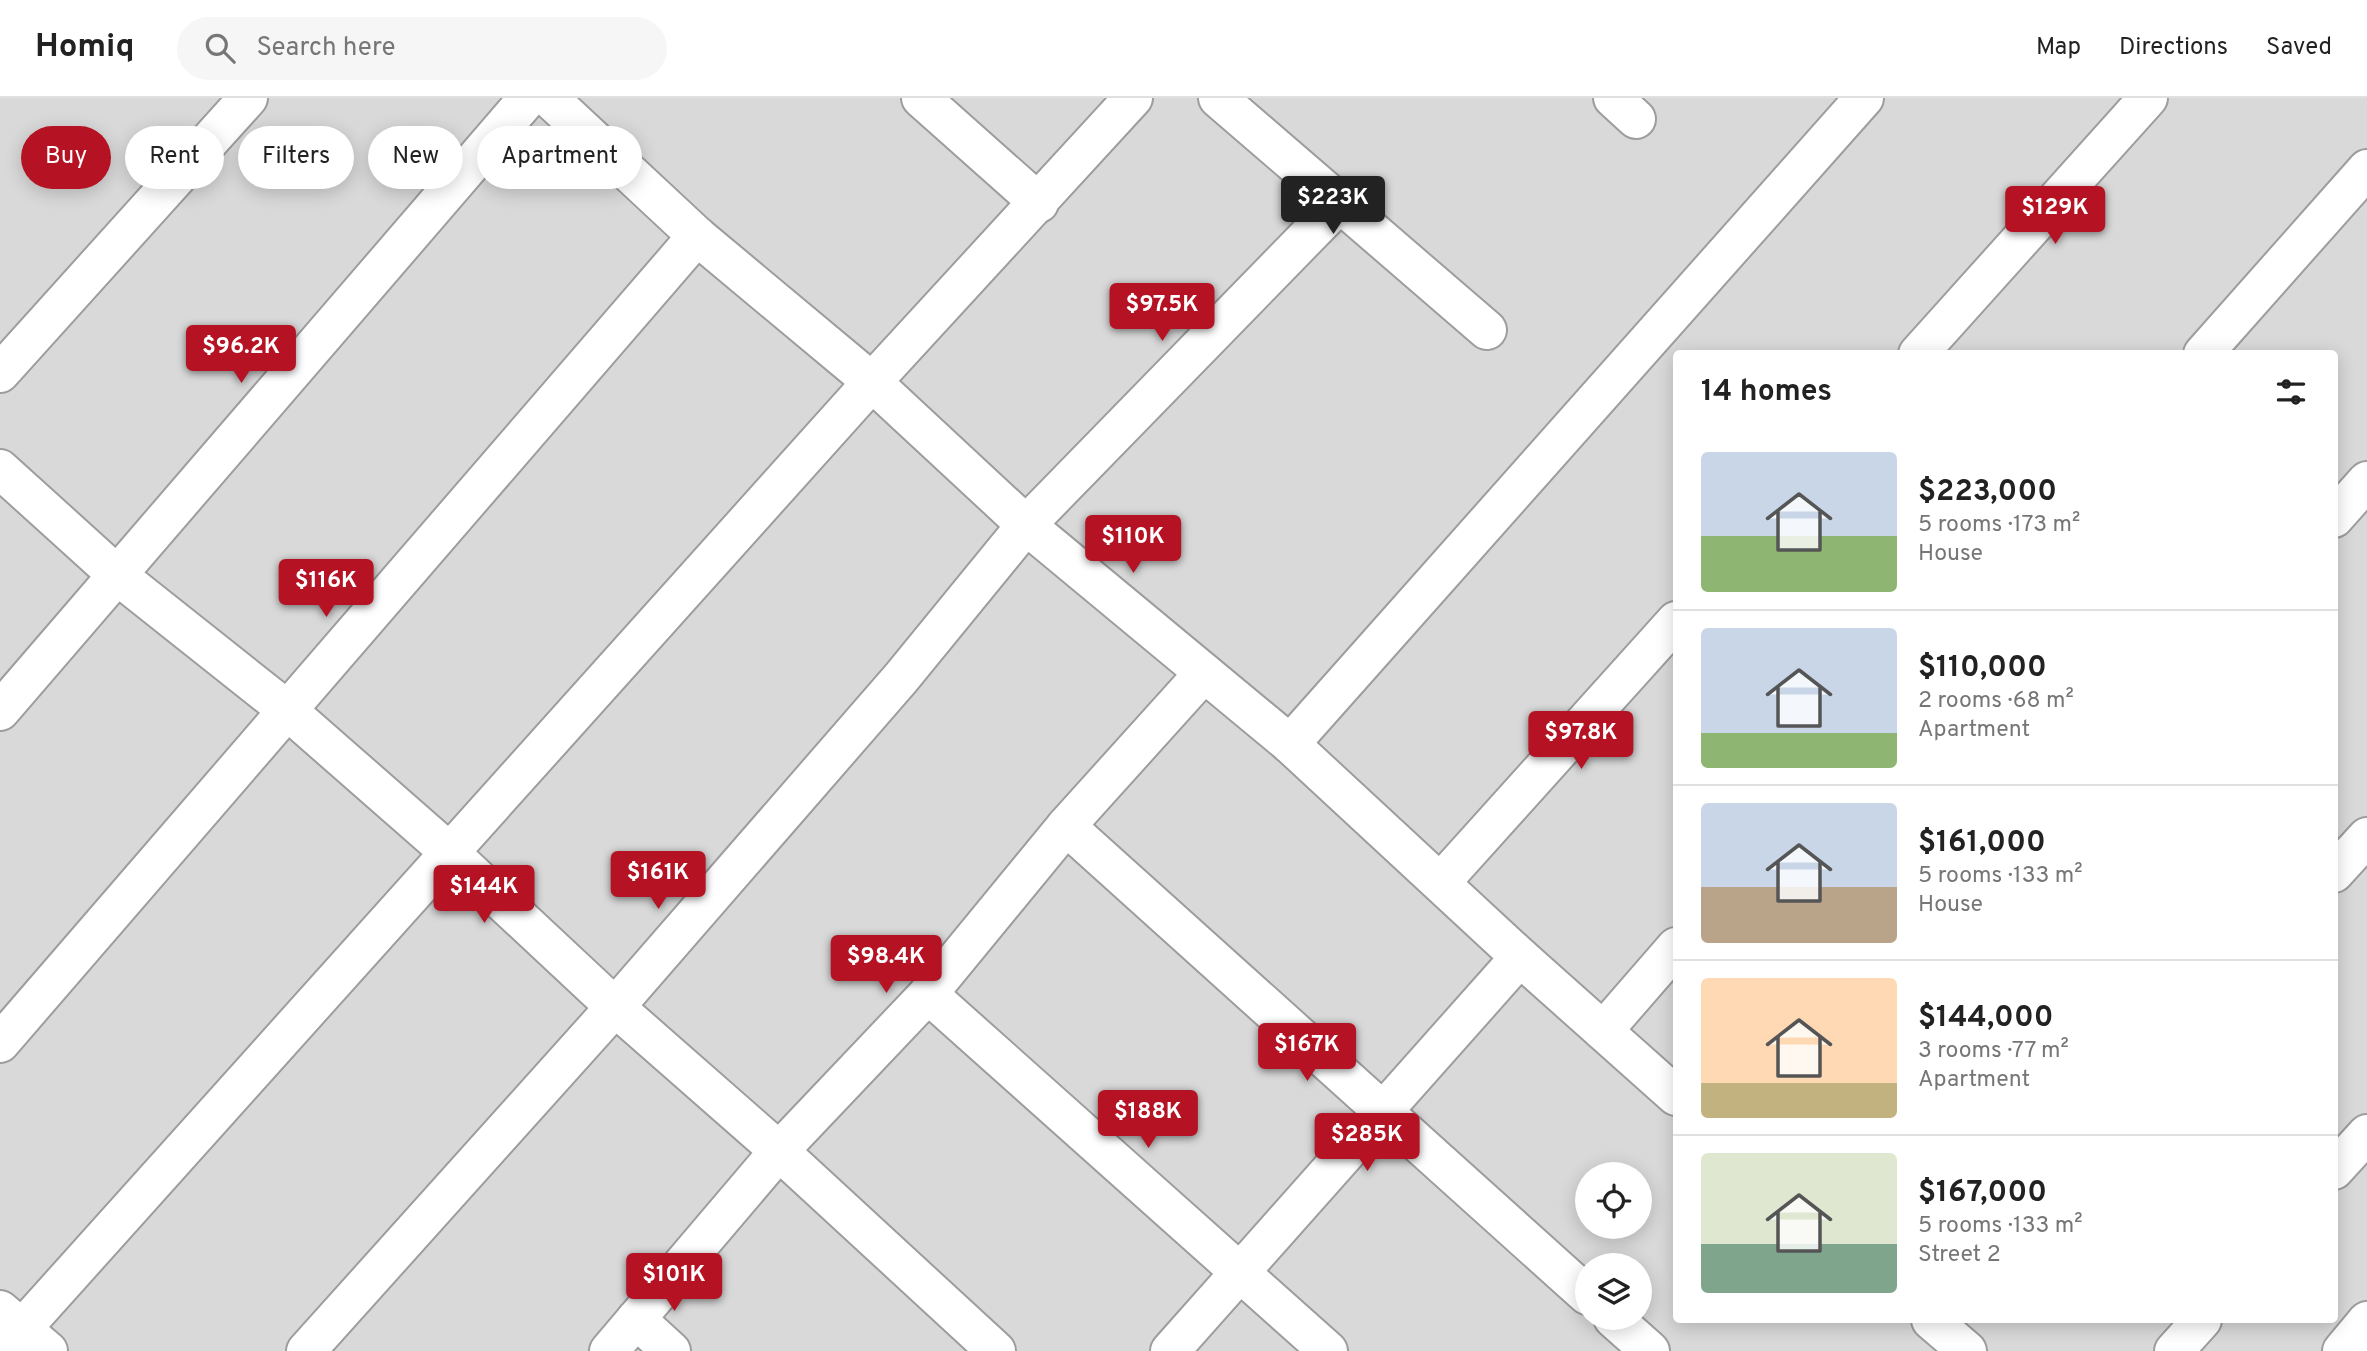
<!DOCTYPE html>
<html lang="en">
<head>
<meta charset="utf-8">
<style>
  body { margin:0; font-family:Overpass,sans-serif; background:#f6f6f6; color:#222; height:100vh; display:flex; flex-direction:column; font-size:26px; white-space:nowrap }
  * { box-sizing:border-box; margin:0 }
  p { font-size:23px; color:#767676 }
  .icon { flex:none; width:38px; height:38px; fill:none; stroke:currentColor; stroke-width:2; stroke-linecap:round; stroke-linejoin:round }
  .map { position:relative; flex:1; overflow:hidden }
  .side { position:absolute; left:1673px; top:252px; width:665px; height:973px; display:flex; flex-direction:column; background:#fff; border-radius:7px; box-shadow:0 4px 18px #0003 }
  .side>* { flex:none }
  .guide { position:absolute; left:21px; top:28px; width:665px; height:63px; display:flex; gap:14px }
  .tools { position:absolute; left:1575px; top:1064px; display:grid; gap:14px }
  .tools a { display:grid; place-items:center; width:77px; height:77px; border-radius:50%; background:#fff; box-shadow:0 4px 18px #0003; font-size:35px }
  .price { position:absolute; translate:-50% -60px; padding:0 16px; border-radius:7px; background:#b51323; color:#fff; font-size:23px; line-height:46px; filter:drop-shadow(0 2px 4px #0008) }
  .price::after { content:''; position:absolute; left:50%; top:42px; width:21px; height:16px; margin-left:-10px; background:inherit; clip-path:polygon(0 0,100% 0,50% 100%) }
  .price.selected { background:#222; color:#fff }
  ul { padding:0; list-style:none }
  li { display:flex; align-items:center; gap:21px; height:175px; padding:0 28px }
  li+li { border-top:2px solid #e0e0e0 }
  li span { display:grid; place-items:center; flex:none; width:196px; height:140px; border-radius:7px; color:#555 }
  li>.icon { margin-inline-start:auto }
  span .icon { width:84px; height:84px; fill:#fffc; stroke-width:1 }
  li b { font-size:30px }
  h2 { display:flex; justify-content:space-between; align-items:center; height:84px; padding:0 28px; font-size:30px }
  .tag { padding:0 24px; border-radius:32px; background:#fff; box-shadow:0 4px 18px #0003; font-size:24px; line-height:63px }
  .tag.selected { background:#b51323; color:#fff }
  header { display:flex; align-items:center; gap:42px; box-sizing:border-box; height:98px; padding:0 35px; background:#fff; border-bottom:2px solid #e0e0e0 }
  header strong { font-size:33px }
  nav { display:flex; gap:38px; margin-inline-start:auto; font-size:24px }
  .search { width:490px; height:63px; background:#f6f6f6; display:flex; align-items:center; gap:18px; box-sizing:border-box; padding:0 24px; border-radius:38px; color:#767676; font-size:26px }
  .map>svg:first-child { display:block }
</style>
</head>
<body>
<header>
<strong>Homiq</strong>
<div class="search"><svg class="icon" aria-label="search" viewBox="0 0 24 24"><circle cx="10" cy="10" r="6"/><path d="M15 15l6 6"/></svg>Search here</div>
<nav><a>Map</a><a>Directions</a><a>Saved</a></nav>
</header>
<div class="map">
<svg width="2367" height="1253" viewBox="0 0 2367 1253">
  <rect width="100%" height="100%" fill="#ece8e3"/>
  <path fill="#dad9d9" fill-rule="evenodd" d="M0,0H2367V1253H0ZM1676,256H2334V1222H1676ZM1587,1076H1640V1129H1587ZM1587,1167H1640V1220H1587Z"/>
  <g fill="none" stroke-linecap="round" stroke-linejoin="round">
    <defs>
      <g id="minor">
        <polyline points="549,0 697,138 872,284 1026,427 1290,646 1520,859 1676,998"/>
        <polyline points="921,0 1039,105"/>
        <polyline points="1218,0 1487,232"/>
        <polyline points="1613,0 1636,21"/>
        <polyline points="1918,256 2148,0"/>
        <polyline points="2203,256 2367,71"/>
        <polyline points="0,275 248,0"/>
        <polyline points="0,371 117,477 287,612 449,754 615,909 779,1053 996,1253"/>
        <polyline points="2334,420 2367,383"/>
        <polyline points="0,613 528,0"/>
        <polyline points="1290,646 1864,0"/>
        <polyline points="1066,728 1587,1197"/>
        <polyline points="2334,775 2367,739"/>
        <polyline points="1441,784 1676,523"/>
        <polyline points="928,896 1328,1253"/>
        <polyline points="1603,933 1676,849"/>
        <polyline points="0,945 697,138"/>
        <polyline points="2334,1072 2367,1036"/>
        <polyline points="0,1212 48,1253"/>
        <polyline points="1613,1220 1650,1253"/>
        <polyline points="636,1221 671,1253"/>
        <polyline points="1931,1222 1967,1253"/>
        <polyline points="2,1253 872,284 1133,0"/>
        <polyline points="306,1253 615,909 901,580 1026,427 1340,105"/>
        <polyline points="609,1253 779,1053 928,896 1066,728 1204,575"/>
        <polyline points="1170,1253 1520,859"/>
        <polyline points="2174,1253 2202,1222"/>
        <polyline points="2342,1253 2367,1223"/>
      </g>
    </defs>
    <use href="#minor" stroke="#9d9d9d" stroke-width="42"/>
    <use href="#minor" stroke="#fff" stroke-width="38"/>
  </g>
</svg>
<div class="tools">
<a><svg class="icon" aria-label="locate" viewBox="0 0 24 24"><circle cx="12" cy="12" r="6"/><path d="M12 2v4M12 18v4M2 12h4M18 12h4"/></svg></a>
<a><svg class="icon" aria-label="layers" viewBox="0 0 24 24"><path d="M12 4l9 5-9 5-9-5zM3 14l9 5 9-5"/></svg></a>
</div>
<b class="price selected" style="left:1333px;top:138px">$223K</b>
<b class="price" style="left:2055px;top:148px">$129K</b>
<b class="price" style="left:1162px;top:245px">$97.5K</b>
<b class="price" style="left:241px;top:287px">$96.2K</b>
<b class="price" style="left:1133px;top:477px">$110K</b>
<b class="price" style="left:326px;top:521px">$116K</b>
<b class="price" style="left:1581px;top:673px">$97.8K</b>
<b class="price" style="left:658px;top:813px">$161K</b>
<b class="price" style="left:484px;top:827px">$144K</b>
<b class="price" style="left:886px;top:897px">$98.4K</b>
<b class="price" style="left:1307px;top:985px">$167K</b>
<b class="price" style="left:1148px;top:1052px">$188K</b>
<b class="price" style="left:1367px;top:1075px">$285K</b>
<b class="price" style="left:674px;top:1215px">$101K</b>
<div class="guide">
<a class="tag selected">Buy</a>
<a class="tag">Rent</a>
<a class="tag">Filters</a>
<a class="tag">New</a>
<a class="tag">Apartment</a>
</div>
<section class="side">
<h2>14 homes<svg class="icon" aria-label="filters" viewBox="0 0 24 24"><path d="M4 7h16M4 17h16"/><circle cx="9" cy="7" r="2"/><circle cx="15" cy="17" r="2"/></svg></h2>
<ul>
<li><span style="background:linear-gradient(#c9d6e8 60%,#8fb573 0)"><svg class="icon" aria-label="home" viewBox="0 0 24 24"><path d="M3 11l9-7 9 7M6 9v11h12V9"/></svg></span><div><b>$223,000</b><p>5 rooms · 173 m²</p><p>House</p></div></li>
<li><span style="background:linear-gradient(#c9d6e8 75%,#8fb573 0)"><svg class="icon" aria-label="home" viewBox="0 0 24 24"><path d="M3 11l9-7 9 7M6 9v11h12V9"/></svg></span><div><b>$110,000</b><p>2 rooms · 68 m²</p><p>Apartment</p></div></li>
<li><span style="background:linear-gradient(#c9d6e8 60%,#b9a48a 0)"><svg class="icon" aria-label="home" viewBox="0 0 24 24"><path d="M3 11l9-7 9 7M6 9v11h12V9"/></svg></span><div><b>$161,000</b><p>5 rooms · 133 m²</p><p>House</p></div></li>
<li><span style="background:linear-gradient(#ffd9b3 75%,#c2b280 0)"><svg class="icon" aria-label="home" viewBox="0 0 24 24"><path d="M3 11l9-7 9 7M6 9v11h12V9"/></svg></span><div><b>$144,000</b><p>3 rooms · 77 m²</p><p>Apartment</p></div></li>
<li><span style="background:linear-gradient(#dfe7d0 65%,#7fa58c 0)"><svg class="icon" aria-label="home" viewBox="0 0 24 24"><path d="M3 11l9-7 9 7M6 9v11h12V9"/></svg></span><div><b>$167,000</b><p>5 rooms · 133 m²</p><p>Street 2</p></div></li>
</ul>
</section>
</div>
</body>
</html>
